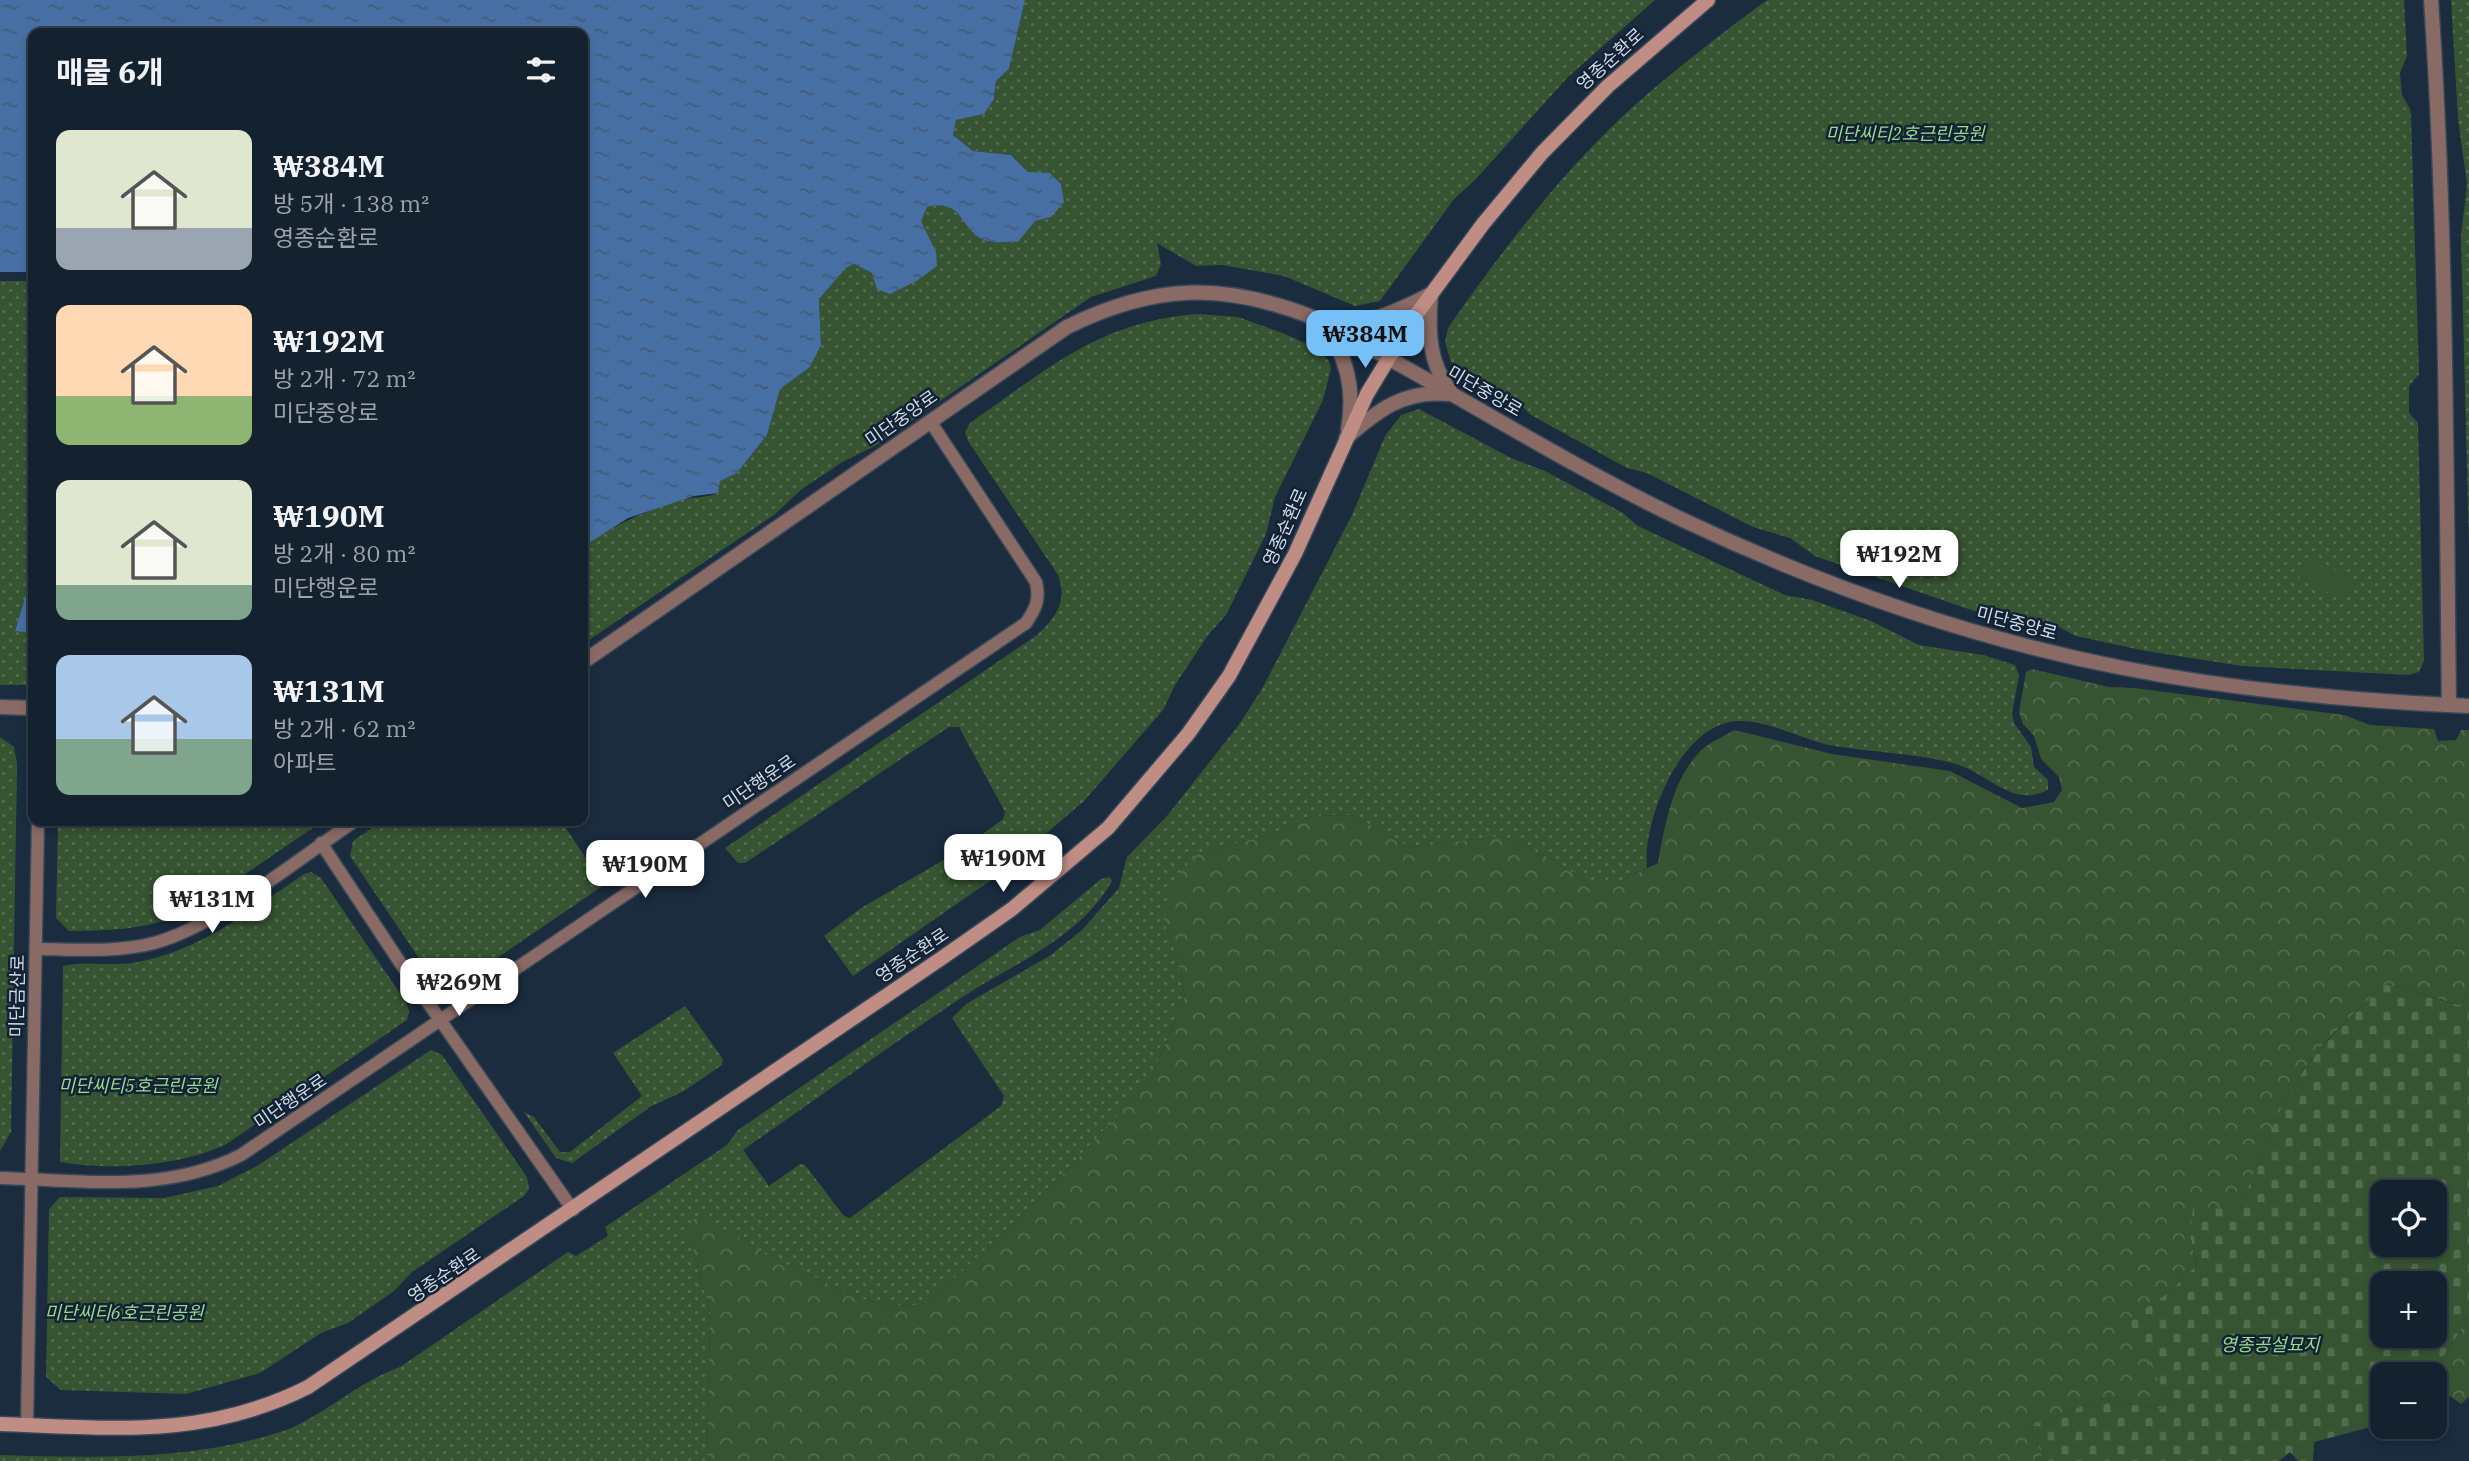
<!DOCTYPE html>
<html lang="ko">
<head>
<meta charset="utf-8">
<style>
  body { margin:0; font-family:"IBM Plex Serif","Noto Sans KR",serif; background:#1d2937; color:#f1f3f6; height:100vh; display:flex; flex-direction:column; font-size:26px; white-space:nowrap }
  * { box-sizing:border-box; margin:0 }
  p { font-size:23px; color:#9da3aa }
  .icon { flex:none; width:38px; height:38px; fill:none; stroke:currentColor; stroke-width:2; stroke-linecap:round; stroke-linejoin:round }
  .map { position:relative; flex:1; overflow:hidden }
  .side { position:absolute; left:28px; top:28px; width:560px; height:798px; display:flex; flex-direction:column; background:#14212f; border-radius:14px; box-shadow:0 4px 10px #0003,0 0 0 2px #333e4b }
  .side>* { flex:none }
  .controls { position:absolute; left:2370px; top:1180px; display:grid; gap:14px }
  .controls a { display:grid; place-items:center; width:77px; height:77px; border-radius:14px; background:#14212f; box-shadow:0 4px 10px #0003,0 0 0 2px #333e4b; font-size:35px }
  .price { position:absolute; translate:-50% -60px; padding:0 16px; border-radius:14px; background:#fff; color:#222; font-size:23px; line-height:46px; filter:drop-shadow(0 2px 4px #0008) }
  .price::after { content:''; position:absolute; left:50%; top:42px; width:21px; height:16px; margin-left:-10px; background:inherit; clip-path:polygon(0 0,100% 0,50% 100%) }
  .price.current { background:#76c0f7; color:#111 }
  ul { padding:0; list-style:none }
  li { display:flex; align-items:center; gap:21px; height:175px; padding:0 28px }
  li span { display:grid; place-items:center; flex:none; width:196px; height:140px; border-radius:14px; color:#555 }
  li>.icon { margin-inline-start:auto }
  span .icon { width:84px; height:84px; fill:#fffc; stroke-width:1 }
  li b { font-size:30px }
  h2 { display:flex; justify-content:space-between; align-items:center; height:84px; padding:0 28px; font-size:30px }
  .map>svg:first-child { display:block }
</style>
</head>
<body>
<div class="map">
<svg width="2469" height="1461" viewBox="0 0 2469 1461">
  <defs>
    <pattern id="grass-dots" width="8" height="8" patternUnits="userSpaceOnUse" patternTransform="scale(1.75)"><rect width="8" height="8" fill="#375432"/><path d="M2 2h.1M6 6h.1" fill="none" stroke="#536c50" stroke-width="1.8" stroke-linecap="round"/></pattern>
    <pattern id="forest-crowns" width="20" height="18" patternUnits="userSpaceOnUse" patternTransform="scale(1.75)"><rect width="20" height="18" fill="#375432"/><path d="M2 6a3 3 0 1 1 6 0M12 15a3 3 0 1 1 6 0" fill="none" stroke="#536c50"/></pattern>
    <pattern id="cemetery-stones" width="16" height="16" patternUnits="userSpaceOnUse" patternTransform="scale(1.75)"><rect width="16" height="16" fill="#375432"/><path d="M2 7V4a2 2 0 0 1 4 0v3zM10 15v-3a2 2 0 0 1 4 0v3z" fill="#536c50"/></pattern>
    <pattern id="water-ripples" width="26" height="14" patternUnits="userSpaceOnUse" patternTransform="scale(1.75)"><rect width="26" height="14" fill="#476fa3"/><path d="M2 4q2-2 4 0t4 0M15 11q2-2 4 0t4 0" fill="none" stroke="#435b79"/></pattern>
  </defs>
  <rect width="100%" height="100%" fill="#1b2c3f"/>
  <g fill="url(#grass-dots)">
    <path d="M1025,0H1655L1568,77L1475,180L1454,199L1380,301L1355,306L1284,276L1222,265L1196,266L1157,243L1161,264L1156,276L1091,297L875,446L844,461L802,489L774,515L583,644V547C618,523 640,513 681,500C693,497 707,498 718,493L719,481L737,473L767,435L780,389L810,367L821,345L819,299L846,268L854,264L872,273L936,252L920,221L927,207C962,199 959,225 980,238C992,245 1005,241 1018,242L1035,220L1051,217L1028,172L1011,155L973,151L953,135L956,120L984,114L994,99L996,81L1009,69Z"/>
    <path d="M1767,0H2404L2407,56L2400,73L2402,95L2410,109L2411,117L2419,374L2409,386V413L2418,423L2424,661L2419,672L2408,675L2242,666L2146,651L2076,636L2057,626L2010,614L1974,611L1815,556L1790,538L1753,527L1647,473L1627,468L1531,415L1516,400L1451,362L1445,342L1448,328C1501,252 1557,178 1625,114C1670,73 1718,36 1767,0Z"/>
    <polygon points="2451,0 2469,0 2469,547 2461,236 2467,184 2458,119"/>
    <polygon points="0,281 33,281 33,579 15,630 33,633 33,678 30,679 30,685 0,685"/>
    <path d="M1198,314L1238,317L1285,334L1318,349L1329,361L1331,369L1323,400L1275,497L1266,534L1226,615L1208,635L1175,685L1163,710L1084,801L994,878L853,976L824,936L861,908L961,850L1003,819L1005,812L959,727H949L745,863H738L725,848L1037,635C1056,618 1068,601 1058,575L968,441L965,432L970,423C1048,369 1099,321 1198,314Z"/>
    <path d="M1419,409L1511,458L1545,471L1623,513L1638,526L1785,595L1812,600L1871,621L1919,645L1983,655L2015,665L2019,676L2012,713L2014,723L2031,747L2034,767L2048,780V790C2012,808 1989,774 1956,764C1917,753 1875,753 1835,746C1803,741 1771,720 1737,721C1681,724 1642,821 1647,868L1623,880H1585L1547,857L1502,836L1408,847L1353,815L1312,816L1268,835L1196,854L1163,919L1175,951L1185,997L1150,1080L1051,1187L953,1280L920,1305L893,1306L861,1299L790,1266L688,1233L710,1312L707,1461H0V1455C97,1458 197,1461 289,1429C328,1412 360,1381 400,1367L568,1252L576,1256L608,1236L605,1227L727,1145L738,1130L1020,937L1040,930L1101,879L1110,877L1112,881C1080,939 1010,965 958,1000C885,1049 815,1100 743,1150L769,1186L800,1164L805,1165L844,1216L850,1218L1001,1106L1004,1096L952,1018L966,1004L1051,955L1082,930L1119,888L1127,857L1167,816L1238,726L1262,689L1352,515L1385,436L1401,415Z"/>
    <polygon points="0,737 14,747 17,764 11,1132 0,1151"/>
    <path d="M58,821H323L194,909C150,930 117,930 69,931L56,918Z"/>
    <polygon points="382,821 561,821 604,885 459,984 441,986 433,979 350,856 353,841"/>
    <path d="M311,872L321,878L406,1002L409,1011L407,1020L225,1145C178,1166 111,1171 60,1162L63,966C81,961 112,966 133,963C200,951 250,911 304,874Z"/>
    <polygon points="685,1006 723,1059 722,1065 684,1091 650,1107 572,1163 556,1158 524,1112 534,1117 560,1152 570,1152 642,1096 613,1053"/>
    <polygon points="431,1050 442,1055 527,1177 529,1189 524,1196 412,1272 394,1291 348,1323 321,1333 260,1373 186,1394 61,1390 46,1377 49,1209 60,1197 164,1198 218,1186 257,1166"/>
  </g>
  <g fill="url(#forest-crowns)">
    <path d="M2032,669L2109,687L2134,688L2344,715L2370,725L2434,729L2438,741L2456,740L2461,730H2469V997L2460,1005L2385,984C2356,1012 2322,1041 2300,1076C2273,1117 2258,1164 2240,1209L2190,1235L2197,1265L2168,1293L2129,1320L2170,1403L2160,1409L2099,1399L2031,1427L2044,1461H707L710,1312L688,1233L692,1219L704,1218L790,1266L861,1299L893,1306L920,1305L953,1280L1051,1187L1150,1080L1185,997L1175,951L1163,919L1171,885L1196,854L1268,835L1312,816L1353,815L1408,847L1502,836L1547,857L1585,880H1623L1658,863C1665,824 1673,774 1705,747C1714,740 1725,736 1734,730L1832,754L1950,771L2022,808L2054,802L2062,790L2059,777L2041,759L2034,736L2023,724L2019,712L2026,672Z"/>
    <polygon points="2469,1317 2469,1397 2461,1404 2450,1396 2434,1414 2434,1374 2432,1374"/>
  </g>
  <path fill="url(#cemetery-stones)" fill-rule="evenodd" d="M2385,984L2459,1005L2469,997V1317L2432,1374H2382V1424L2314,1442L2313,1461H2298L2290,1452L2279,1461H2044L2031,1427L2099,1399L2160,1409L2170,1403L2128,1320L2168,1293L2197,1265L2190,1235L2193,1208L2240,1209C2258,1163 2273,1117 2300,1076C2323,1041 2356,1012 2385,984ZM2382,1192H2434V1244H2382ZM2382,1283H2434V1335H2382Z"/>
  <polygon fill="#375432" points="2310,557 2354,580 2343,600 2299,578"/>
  <g fill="url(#water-ripples)">
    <path d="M0,0H1025L1009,69L996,81L994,99L984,114L956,120L953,135L973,151L1011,155L1028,172L1050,173L1061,184L1064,202L1051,217L1035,221L1018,242C1005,241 992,245 980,238C959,225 962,199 927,207L921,221L936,252L937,266L918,280L890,294L877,289L872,273L854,264L846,268L819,299L821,345L810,367L780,389L767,435L737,473L720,481L718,493L694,496L628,518L583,547V33H33V272H0Z"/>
    <polygon points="31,579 33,579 33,633 15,631"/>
  </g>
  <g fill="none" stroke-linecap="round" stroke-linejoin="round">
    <defs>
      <g id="minor">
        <polyline points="321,843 401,964 573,1210"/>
        <path d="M36,949C74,949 116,953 154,943C217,926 299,858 355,821"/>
        <path d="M0,1178C83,1180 164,1194 241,1155L1026,623C1036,608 1040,600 1036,582L930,421"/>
        <polyline points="27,1425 38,821"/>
      </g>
      <g id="tertiary">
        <path d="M2431,0C2447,234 2446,470 2449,705"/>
        <path d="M1431,294C1428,330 1428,361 1450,391"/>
        <path d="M1326,321C1366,327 1396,312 1431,294"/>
        <path d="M1323,325C1348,356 1355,391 1348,430"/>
        <path d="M1346,438C1378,410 1404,390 1448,394"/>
        <path d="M583,662L1067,327C1154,284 1222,282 1312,317C1437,381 1555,459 1683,520C1823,586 1970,638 2123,668C2235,690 2356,701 2469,706"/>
        <polyline points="0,707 33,708"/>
      </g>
      <path id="secondary" d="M0,1424C111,1428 205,1439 308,1387L939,960L1012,909L1108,828L1188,734L1229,676L1295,554L1367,394L1410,323L1483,224L1542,153L1608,86L1708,0"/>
    </defs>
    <use href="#minor" stroke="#38485a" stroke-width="15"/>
    <use href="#tertiary" stroke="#38485a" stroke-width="17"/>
    <use href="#secondary" stroke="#38485a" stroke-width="17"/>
    <use href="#minor" stroke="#8a6a65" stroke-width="12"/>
    <use href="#tertiary" stroke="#8a6a65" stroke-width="14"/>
    <use href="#secondary" stroke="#c08d85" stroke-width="14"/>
  </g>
  <g text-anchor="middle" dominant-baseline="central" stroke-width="5" stroke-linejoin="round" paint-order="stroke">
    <g font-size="18" fill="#d1dce8" stroke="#122234">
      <text transform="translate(1610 59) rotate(-42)">영종순환로</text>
      <text transform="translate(1485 391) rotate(30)">미단중앙로</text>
      <text transform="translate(901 418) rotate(-35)">미단중앙로</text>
      <text transform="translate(1285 527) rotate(-66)">영종순환로</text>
      <text transform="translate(2017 623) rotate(15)">미단중앙로</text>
      <text transform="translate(759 782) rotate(-34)">미단행운로</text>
      <text transform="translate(912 955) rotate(-34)">영종순환로</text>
      <text transform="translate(17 996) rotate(-89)">미단금산로</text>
      <text transform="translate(290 1101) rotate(-34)">미단행운로</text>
      <text transform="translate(444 1275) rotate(-34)">영종순환로</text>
    </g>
    <g font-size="18" font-style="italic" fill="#99da8d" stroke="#122234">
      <text x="1905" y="133">미단씨티2호근린공원</text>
      <text x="138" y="1085">미단씨티5호근린공원</text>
      <text x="124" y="1312">미단씨티6호근린공원</text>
      <text x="2270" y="1344">영종공설묘지</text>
    </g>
  </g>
</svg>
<div class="controls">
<a><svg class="icon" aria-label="locate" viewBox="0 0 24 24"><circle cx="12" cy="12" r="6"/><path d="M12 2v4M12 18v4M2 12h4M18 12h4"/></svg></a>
<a>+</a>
<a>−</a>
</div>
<b class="price current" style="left:1365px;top:370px">₩384M</b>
<b class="price" style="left:1899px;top:590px">₩192M</b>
<b class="price" style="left:1003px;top:894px">₩190M</b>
<b class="price" style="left:645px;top:900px">₩190M</b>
<b class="price" style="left:212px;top:935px">₩131M</b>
<b class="price" style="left:459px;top:1018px">₩269M</b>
<section class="side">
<h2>매물 6개<svg class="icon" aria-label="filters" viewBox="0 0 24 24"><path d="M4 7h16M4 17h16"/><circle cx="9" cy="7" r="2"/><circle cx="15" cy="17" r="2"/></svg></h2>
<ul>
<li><span style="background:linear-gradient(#dfe7d0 70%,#9aa5b1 0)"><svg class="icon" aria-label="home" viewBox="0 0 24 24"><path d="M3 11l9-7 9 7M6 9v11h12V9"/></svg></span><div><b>₩384M</b><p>방 5개 · 138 m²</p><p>영종순환로</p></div></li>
<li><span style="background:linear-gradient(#ffd9b3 65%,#8fb573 0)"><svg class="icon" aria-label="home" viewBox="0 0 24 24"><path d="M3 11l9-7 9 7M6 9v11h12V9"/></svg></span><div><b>₩192M</b><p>방 2개 · 72 m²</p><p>미단중앙로</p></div></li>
<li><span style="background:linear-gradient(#dfe7d0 75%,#7fa58c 0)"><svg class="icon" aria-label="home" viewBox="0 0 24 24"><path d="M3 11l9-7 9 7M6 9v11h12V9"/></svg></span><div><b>₩190M</b><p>방 2개 · 80 m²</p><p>미단행운로</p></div></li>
<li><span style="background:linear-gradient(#a9c7e8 60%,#7fa58c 0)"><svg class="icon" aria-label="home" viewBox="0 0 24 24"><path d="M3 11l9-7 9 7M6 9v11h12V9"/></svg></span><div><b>₩131M</b><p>방 2개 · 62 m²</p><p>아파트</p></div></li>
</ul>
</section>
</div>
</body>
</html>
